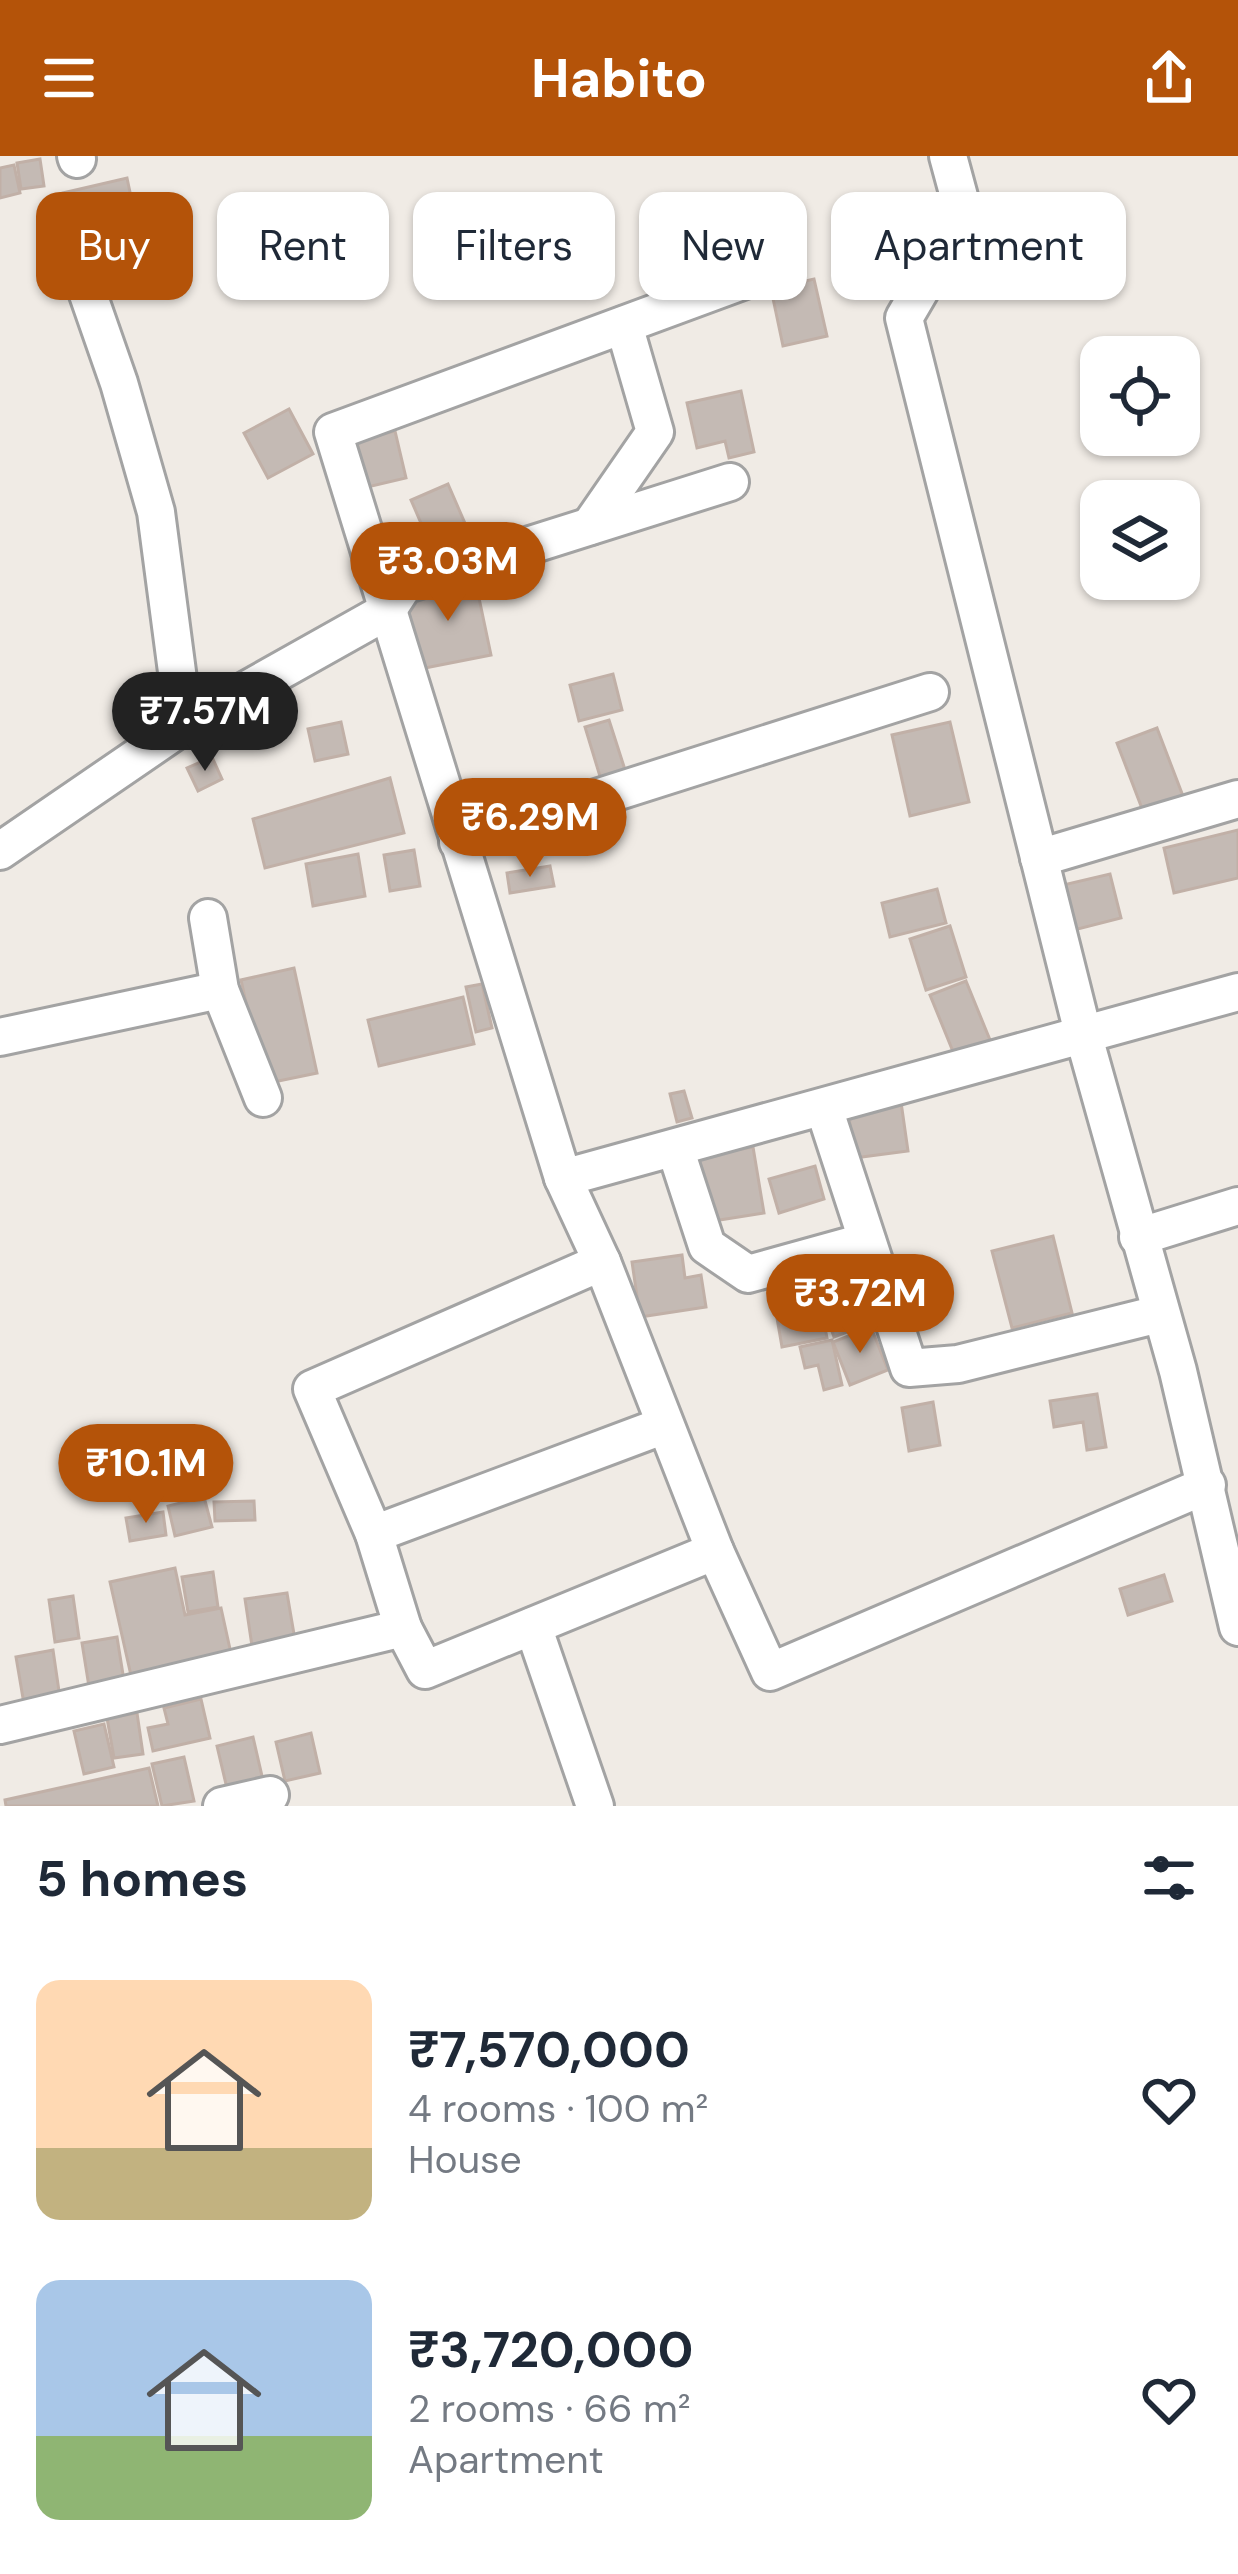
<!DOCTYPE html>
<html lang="en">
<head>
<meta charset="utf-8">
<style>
  body { margin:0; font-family:"DM Sans",sans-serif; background:#f2f2f3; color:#1f2937; height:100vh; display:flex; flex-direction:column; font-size:45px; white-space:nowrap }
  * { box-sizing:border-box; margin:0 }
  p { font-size:39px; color:#747a83 }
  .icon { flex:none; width:66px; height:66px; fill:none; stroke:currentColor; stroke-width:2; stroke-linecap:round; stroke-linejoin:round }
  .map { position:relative; height:1650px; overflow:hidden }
  .details { display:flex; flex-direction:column; background:#fff; flex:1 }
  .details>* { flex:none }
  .top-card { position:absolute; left:36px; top:36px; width:1167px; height:108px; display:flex; gap:24px }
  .tools { position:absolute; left:1080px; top:180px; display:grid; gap:24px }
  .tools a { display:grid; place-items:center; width:120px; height:120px; border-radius:24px; background:#fff; box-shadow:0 3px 9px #0004; font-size:60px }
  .price { position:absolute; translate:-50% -102px; padding:0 27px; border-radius:42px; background:#b45309; color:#fff; font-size:39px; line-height:78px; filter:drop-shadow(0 3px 6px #0008) }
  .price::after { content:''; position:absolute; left:50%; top:72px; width:36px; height:27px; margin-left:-18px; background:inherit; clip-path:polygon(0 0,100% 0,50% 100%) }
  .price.active { background:#222; color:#fff }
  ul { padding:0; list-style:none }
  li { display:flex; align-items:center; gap:36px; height:300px; padding:0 36px }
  li span { display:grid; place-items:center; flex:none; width:336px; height:240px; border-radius:24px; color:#555 }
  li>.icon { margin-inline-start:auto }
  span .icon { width:144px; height:144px; fill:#fffc; stroke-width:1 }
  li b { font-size:51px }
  h2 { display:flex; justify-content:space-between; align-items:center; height:144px; padding:0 36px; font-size:51px }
  .chip { padding:0 42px; border-radius:24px; background:#fff; box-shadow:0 3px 9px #0004; font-size:42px; line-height:108px }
  .chip.active { background:#b45309; color:#fff }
  header { display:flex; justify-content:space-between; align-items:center; height:156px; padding:0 36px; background:#b45309; color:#fff; font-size:54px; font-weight:700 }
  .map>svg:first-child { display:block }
</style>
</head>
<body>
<header><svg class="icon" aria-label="menu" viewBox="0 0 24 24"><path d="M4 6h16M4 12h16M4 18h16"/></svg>Habito<svg class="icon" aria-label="share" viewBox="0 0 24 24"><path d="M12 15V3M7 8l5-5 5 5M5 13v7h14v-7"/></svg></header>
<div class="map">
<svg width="1238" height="1650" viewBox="0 0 1238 1650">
  <rect width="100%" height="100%" fill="#f0ebe5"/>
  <g fill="#c4bab4" stroke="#c1b0a7" stroke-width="3">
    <polygon points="40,3 44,30 21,33 17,7"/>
    <polygon points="14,9 20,37 0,42 0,12"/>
    <polygon points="127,22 134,55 70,70 63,37"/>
    <polygon points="814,123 827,180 783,190 771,133"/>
    <polygon points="741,235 754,296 729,302 725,285 697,292 687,247"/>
    <polygon points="289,253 313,298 268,322 244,277"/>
    <polygon points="395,275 406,322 359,333 347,287"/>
    <polygon points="448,328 467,372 430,388 411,344"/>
    <polygon points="475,423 491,499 420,513 404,438"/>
    <polygon points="613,518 622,554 579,565 570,529"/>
    <polygon points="609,564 627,620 602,627 585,571"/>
    <polygon points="341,566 348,598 315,605 308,573"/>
    <polygon points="950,566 969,646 910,660 892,579"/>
    <polygon points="1157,572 1186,648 1146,663 1117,587"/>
    <polygon points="212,601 222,623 198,635 187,612"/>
    <polygon points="390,622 404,677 265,712 253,663"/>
    <polygon points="1238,674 1238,722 1174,737 1164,692"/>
    <polygon points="414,694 420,730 390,735 384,699"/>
    <polygon points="358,698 365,740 313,750 306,708"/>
    <polygon points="550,710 554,730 510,737 507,717"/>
    <polygon points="1110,718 1121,762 1074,774 1063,729"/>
    <polygon points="937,733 946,767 890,781 882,747"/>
    <polygon points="950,770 966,821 926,834 910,783"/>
    <polygon points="294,812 317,917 264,928 241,824"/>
    <polygon points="966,825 990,884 954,898 930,839"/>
    <polygon points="482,828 492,872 476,876 466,831"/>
    <polygon points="463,841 474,888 379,910 368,864"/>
    <polygon points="684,935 692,962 677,966 670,938"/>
    <polygon points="901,946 908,995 854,1002 848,952"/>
    <polygon points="753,991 764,1057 707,1066 696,1001"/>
    <polygon points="815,1010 824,1043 779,1057 769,1023"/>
    <polygon points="1053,1080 1072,1157 1012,1172 992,1095"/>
    <polygon points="682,1099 685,1122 701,1119 706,1151 640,1161 632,1106"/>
    <polygon points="859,1114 879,1164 834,1181 827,1161 854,1150 842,1120"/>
    <polygon points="817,1130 827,1182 782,1191 773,1139"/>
    <polygon points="871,1171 888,1214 850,1229 833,1186"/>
    <polygon points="832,1184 842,1229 824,1234 818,1209 805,1212 800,1191"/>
    <polygon points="1097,1238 1106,1291 1087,1294 1083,1266 1054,1271 1050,1245"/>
    <polygon points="933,1246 940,1289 909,1295 902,1252"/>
    <polygon points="204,1341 212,1371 175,1380 168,1350"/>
    <polygon points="254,1345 255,1364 215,1365 214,1346"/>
    <polygon points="163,1356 166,1379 130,1385 126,1362"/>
    <polygon points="175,1412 185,1459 221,1452 232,1502 132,1524 110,1426"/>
    <polygon points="213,1416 218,1451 188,1456 182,1421"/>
    <polygon points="1164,1419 1172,1445 1128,1459 1120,1433"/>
    <polygon points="287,1437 295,1484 252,1490 245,1443"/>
    <polygon points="73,1440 79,1482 55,1486 49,1444"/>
    <polygon points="117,1481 125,1531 90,1537 82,1487"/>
    <polygon points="53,1494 60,1542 24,1548 16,1501"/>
    <polygon points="201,1543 210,1582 153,1595 148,1572 168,1568 164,1552"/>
    <polygon points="137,1557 143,1598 114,1602 107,1562"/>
    <polygon points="104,1568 114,1611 84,1618 74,1575"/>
    <polygon points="311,1577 320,1617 285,1625 276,1586"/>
    <polygon points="253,1581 265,1633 229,1641 217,1590"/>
    <polygon points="184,1601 194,1645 162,1650 152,1608"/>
    <polygon points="149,1612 158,1650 6,1650 5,1644"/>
  </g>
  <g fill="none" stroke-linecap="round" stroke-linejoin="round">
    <defs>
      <g id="street">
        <polyline points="76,0 77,3"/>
        <polyline points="948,0 964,59 904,162 1084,881 1178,1215 1238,1471"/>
        <polyline points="67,78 119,227 156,356 184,569"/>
        <polyline points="750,122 333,276 563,1022 1238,836"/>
        <polyline points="590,370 655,276 624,169"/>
        <polyline points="458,686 930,536"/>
        <polyline points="0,695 184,569 387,455 404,429 730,326"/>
        <polyline points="1039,702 1238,643"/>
        <polyline points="208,762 220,834 263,942"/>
        <polyline points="0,881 220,834"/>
        <polyline points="824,952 909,1212 958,1208 1159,1158"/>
        <polyline points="675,992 707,1090 748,1118 867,1085"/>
        <polyline points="563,1022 602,1106"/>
        <polyline points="1138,1081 1238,1050"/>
        <polyline points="374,1378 665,1269"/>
        <polyline points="533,1470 595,1650"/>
        <polyline points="403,1472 425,1514 715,1395"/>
        <polyline points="0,1569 403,1472 374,1378 312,1233 602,1106 715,1395 770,1516 1207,1329"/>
        <polyline points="222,1650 270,1639"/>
      </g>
    </defs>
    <use href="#street" stroke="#a3a3a3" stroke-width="42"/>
    <use href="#street" stroke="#fff" stroke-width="36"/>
  </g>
</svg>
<div class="tools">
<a><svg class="icon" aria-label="locate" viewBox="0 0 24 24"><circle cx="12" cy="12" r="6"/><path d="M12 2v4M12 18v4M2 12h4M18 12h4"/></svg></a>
<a><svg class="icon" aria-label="layers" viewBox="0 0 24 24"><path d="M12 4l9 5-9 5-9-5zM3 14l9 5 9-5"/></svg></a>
</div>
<b class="price" style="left:448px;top:468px">₹3.03M</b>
<b class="price active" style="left:205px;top:618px">₹7.57M</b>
<b class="price" style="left:530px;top:724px">₹6.29M</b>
<b class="price" style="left:860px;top:1200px">₹3.72M</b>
<b class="price" style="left:146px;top:1370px">₹10.1M</b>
<div class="top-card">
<a class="chip active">Buy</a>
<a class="chip">Rent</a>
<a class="chip">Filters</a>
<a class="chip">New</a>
<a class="chip">Apartment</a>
</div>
</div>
<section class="details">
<h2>5 homes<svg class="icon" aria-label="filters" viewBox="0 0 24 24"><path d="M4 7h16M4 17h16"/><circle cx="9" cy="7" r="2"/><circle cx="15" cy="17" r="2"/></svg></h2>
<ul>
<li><span style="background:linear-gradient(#ffd9b3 70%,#c2b280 0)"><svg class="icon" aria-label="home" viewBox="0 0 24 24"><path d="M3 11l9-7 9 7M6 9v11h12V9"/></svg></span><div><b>₹7,570,000</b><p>4 rooms · 100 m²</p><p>House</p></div><svg class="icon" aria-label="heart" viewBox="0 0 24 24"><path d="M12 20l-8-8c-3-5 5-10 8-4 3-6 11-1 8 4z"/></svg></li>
<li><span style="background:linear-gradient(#a9c7e8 65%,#8fb573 0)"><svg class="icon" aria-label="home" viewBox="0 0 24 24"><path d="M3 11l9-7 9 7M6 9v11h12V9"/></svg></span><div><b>₹3,720,000</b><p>2 rooms · 66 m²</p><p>Apartment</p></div><svg class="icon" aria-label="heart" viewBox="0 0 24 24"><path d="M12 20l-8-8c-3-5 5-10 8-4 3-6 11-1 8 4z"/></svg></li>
</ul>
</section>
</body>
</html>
